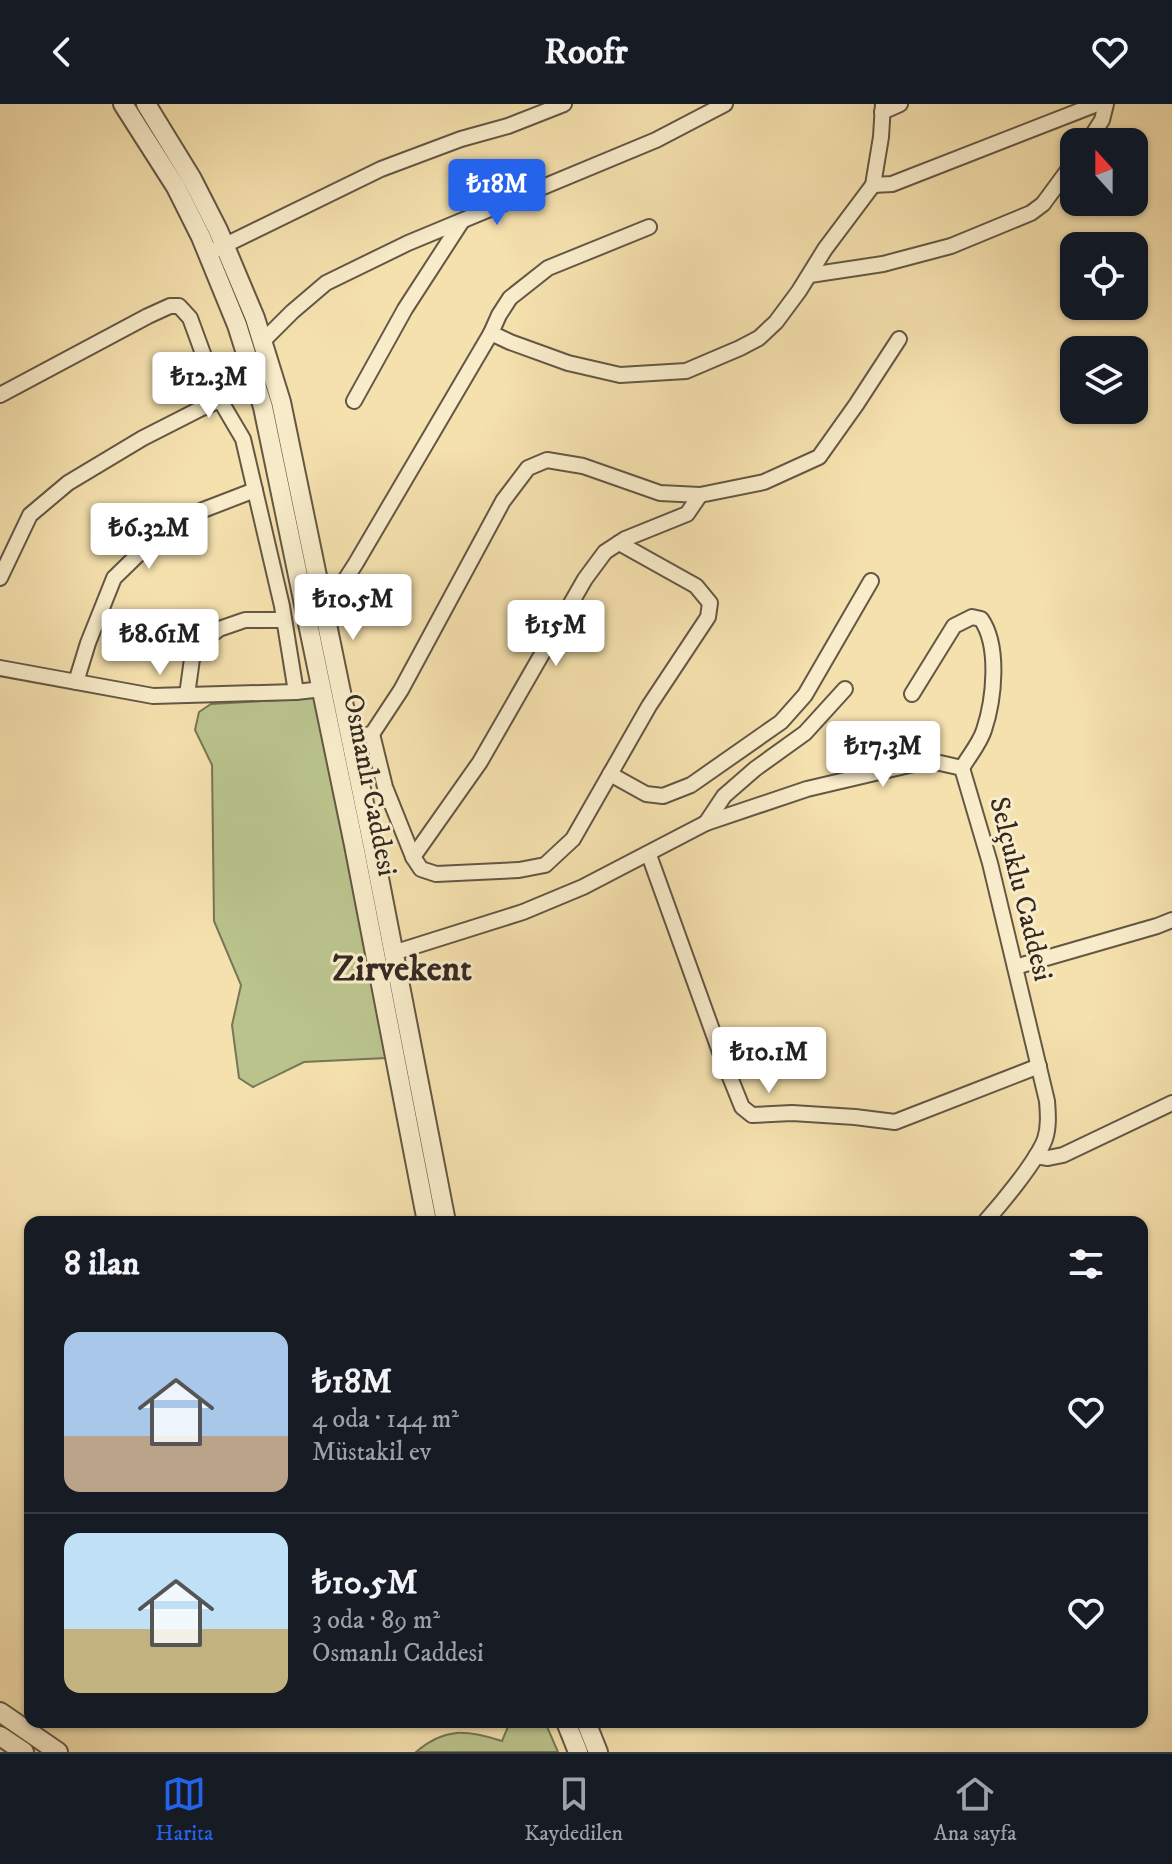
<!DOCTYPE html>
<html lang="tr">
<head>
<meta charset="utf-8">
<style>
  body { margin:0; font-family:"IM FELL DW Pica",serif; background:#242831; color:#f1f3f6; height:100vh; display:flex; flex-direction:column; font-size:30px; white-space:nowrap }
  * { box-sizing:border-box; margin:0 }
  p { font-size:26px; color:#9ea1a6 }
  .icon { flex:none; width:44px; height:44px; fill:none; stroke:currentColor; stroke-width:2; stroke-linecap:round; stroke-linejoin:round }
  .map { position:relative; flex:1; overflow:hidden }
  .sheet { position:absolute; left:24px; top:1112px; width:1124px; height:512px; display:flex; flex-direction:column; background:#171b24; border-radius:16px; box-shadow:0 2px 6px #0004 }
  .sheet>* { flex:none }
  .needle { width:52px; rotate:339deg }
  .fabs { position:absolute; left:1060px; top:24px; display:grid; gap:16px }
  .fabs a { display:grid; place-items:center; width:88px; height:88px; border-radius:16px; background:#171b24; box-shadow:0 2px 6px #0004; font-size:40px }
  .price { position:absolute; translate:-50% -68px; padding:0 18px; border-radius:8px; background:#fff; color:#222; font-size:26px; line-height:52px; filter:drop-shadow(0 2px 4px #0008) }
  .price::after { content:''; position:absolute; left:50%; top:48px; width:24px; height:18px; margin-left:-12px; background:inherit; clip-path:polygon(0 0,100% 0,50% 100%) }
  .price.on { background:#2563eb; color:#fff }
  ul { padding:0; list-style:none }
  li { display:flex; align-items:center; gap:24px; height:200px; padding:0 40px }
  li+li { border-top:2px solid #363941 }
  li span { display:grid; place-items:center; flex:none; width:224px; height:160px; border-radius:16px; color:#555 }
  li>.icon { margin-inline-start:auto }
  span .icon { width:96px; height:96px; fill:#fffc; stroke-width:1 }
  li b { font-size:34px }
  h2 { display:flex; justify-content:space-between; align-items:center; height:96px; padding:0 40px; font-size:34px }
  header { display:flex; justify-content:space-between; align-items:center; height:104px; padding:0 40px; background:#171b24; font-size:36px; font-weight:700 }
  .tab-bar { display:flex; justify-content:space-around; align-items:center; height:112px; border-top:2px solid #363941; background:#171b24; font-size:22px; color:#9ea1a6 }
  .tab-bar a { display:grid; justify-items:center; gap:4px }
  .tab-bar .on { color:#2563eb }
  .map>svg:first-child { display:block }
</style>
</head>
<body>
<header><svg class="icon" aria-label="back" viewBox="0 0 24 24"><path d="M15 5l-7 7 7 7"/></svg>Roofr<svg class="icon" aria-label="heart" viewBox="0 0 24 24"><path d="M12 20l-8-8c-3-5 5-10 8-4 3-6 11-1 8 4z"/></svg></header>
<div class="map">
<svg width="1172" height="1648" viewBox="0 0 1172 1648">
  <rect width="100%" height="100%" fill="#f5e1ae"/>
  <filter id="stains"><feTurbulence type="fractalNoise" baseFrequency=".0025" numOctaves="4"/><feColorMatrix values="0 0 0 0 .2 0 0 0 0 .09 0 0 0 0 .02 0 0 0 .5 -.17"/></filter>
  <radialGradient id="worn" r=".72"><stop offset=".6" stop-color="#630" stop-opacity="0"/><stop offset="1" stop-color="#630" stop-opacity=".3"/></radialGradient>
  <g fill="#bac38c" stroke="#777657" stroke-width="2">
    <polygon points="316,594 386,954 304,958 253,983 239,974 232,921 241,881 214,817 212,661 195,626 199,608 211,600"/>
    <path d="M510,1618H545L558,1648H416C445,1623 467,1626 502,1637Z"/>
  </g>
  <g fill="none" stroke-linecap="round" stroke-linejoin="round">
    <defs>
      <g id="minor">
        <polyline points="882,8 900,0"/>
        <polyline points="1088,38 1102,16 1106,0"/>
        <polyline points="873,81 892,80 1097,0"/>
        <polyline points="215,146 381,65 461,35 508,22 564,0"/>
        <polyline points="810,171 883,160 951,142 1031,109 1043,100 1074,58"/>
        <polyline points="491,229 499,211 510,194 548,164 649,123"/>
        <polyline points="263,237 292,208 326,179 408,139 656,36 725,0"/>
        <polyline points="0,291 148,212 170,202 179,202 190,214 220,296 243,335 282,502 296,588"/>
        <polyline points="354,297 405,205 462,117"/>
        <polyline points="0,474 30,411 68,379 143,334 200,305 256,279"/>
        <polyline points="324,499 338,487 356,459 491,229 510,238 568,259 620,271 686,267 740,244 759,234 776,218 799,187 825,145 873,81 881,33 883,0"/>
        <polyline points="0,564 153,592 296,588 322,585"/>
        <polyline points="76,578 88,539 114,474 152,437 203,406 255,386"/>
        <path d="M912,590L954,522L972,513L981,515C1000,542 994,596 984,626C980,639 969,652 962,664"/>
        <polyline points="187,591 192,555 201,539 219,525 245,516 284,516"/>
        <polyline points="372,630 385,683 413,753 421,765 436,770 519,766 545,761 573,735 649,602 708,513 710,499 696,482 619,439"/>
        <polyline points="351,633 372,630 401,586 503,397 528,364 547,356 583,362 660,389 700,391 764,378 819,353 856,301 899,235"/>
        <polyline points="610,670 646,690 663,692 691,681 781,618 805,591 871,477"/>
        <polyline points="706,719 724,692 755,665 805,629 845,585"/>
        <polyline points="649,751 720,948 742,1003 752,1011 792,1009 855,1013 895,1018 1039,962"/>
        <polyline points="413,753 480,658 585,475 605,448 625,435 687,410 700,391"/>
        <path d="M393,849L523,808L583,783L706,719L807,685L922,658L940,659L962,664L990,759L1047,997C1048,1010 1049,1023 1045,1035C1037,1057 1001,1100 985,1118"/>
        <polyline points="1015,863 1157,822 1172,816"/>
        <polyline points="1036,1052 1048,1054 1063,1051 1172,999"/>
      </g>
      <g id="tertiary">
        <polyline points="123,0 176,83 201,133 237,221 263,303 354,741 427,1118"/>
        <polyline points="146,0 192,75 218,126 255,214 281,298 372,738 446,1118"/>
        <polyline points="0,1608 58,1648"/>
        <polyline points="566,1618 578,1648"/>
        <polyline points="586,1618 598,1648"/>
        <polyline points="0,1632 24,1648"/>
      </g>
    </defs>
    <use href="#minor" stroke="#645745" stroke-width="18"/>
    <use href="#tertiary" stroke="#645745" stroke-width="22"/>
    <use href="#minor" stroke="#f8ecca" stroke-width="14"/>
    <use href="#tertiary" stroke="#f8ecca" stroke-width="18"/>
  </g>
  <g text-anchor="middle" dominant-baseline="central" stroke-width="6" stroke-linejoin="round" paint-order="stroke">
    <g font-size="28" fill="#342922" stroke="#f8ecca">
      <text transform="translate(370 681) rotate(79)">Osmanlı Caddesi</text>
      <text transform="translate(1021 785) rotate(76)">Selçuklu Caddesi</text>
    </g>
    <g font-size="36" font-weight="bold" fill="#342922" stroke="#f8ecca">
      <text x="402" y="865">Zirvekent</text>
    </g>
  </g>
  <rect width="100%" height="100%" filter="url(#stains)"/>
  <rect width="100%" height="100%" fill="url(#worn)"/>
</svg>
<div class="fabs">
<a><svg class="needle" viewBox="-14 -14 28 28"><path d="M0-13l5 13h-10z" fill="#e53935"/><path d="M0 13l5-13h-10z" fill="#9ea1a6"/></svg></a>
<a><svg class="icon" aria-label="locate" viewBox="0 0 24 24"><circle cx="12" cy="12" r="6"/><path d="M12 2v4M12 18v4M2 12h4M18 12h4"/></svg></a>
<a><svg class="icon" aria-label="layers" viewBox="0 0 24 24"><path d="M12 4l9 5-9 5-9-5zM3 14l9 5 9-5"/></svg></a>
</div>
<b class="price on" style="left:497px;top:123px">₺18M</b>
<b class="price" style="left:209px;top:316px">₺12.3M</b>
<b class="price" style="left:149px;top:467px">₺6.32M</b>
<b class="price" style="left:353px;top:538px">₺10.5M</b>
<b class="price" style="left:556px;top:564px">₺15M</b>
<b class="price" style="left:160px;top:573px">₺8.61M</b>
<b class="price" style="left:883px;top:685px">₺17.3M</b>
<b class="price" style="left:769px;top:991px">₺10.1M</b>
<section class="sheet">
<h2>8 ilan<svg class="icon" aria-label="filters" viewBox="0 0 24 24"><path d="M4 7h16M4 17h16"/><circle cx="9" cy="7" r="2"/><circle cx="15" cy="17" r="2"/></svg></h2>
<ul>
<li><span style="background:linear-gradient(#a9c7e8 65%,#b9a48a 0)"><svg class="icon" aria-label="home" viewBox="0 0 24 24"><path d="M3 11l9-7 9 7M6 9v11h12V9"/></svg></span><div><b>₺18M</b><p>4 oda · 144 m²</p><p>Müstakil ev</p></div><svg class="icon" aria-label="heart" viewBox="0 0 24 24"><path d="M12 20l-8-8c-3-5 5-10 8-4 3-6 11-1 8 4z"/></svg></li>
<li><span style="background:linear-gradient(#bfe0f5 60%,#c2b280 0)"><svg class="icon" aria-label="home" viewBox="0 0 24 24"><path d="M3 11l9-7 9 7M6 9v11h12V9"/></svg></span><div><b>₺10.5M</b><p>3 oda · 89 m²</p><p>Osmanlı Caddesi</p></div><svg class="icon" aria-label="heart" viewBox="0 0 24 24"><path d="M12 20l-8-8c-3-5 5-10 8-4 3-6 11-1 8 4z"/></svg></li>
</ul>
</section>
</div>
<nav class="tab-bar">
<a class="on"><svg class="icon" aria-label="map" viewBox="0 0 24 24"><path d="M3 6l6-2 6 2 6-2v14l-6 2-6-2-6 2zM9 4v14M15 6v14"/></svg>Harita</a>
<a><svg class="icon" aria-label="saved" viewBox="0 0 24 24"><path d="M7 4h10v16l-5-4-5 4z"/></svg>Kaydedilen</a>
<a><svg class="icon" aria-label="home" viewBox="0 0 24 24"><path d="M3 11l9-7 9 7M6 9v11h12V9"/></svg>Ana sayfa</a>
</nav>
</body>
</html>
